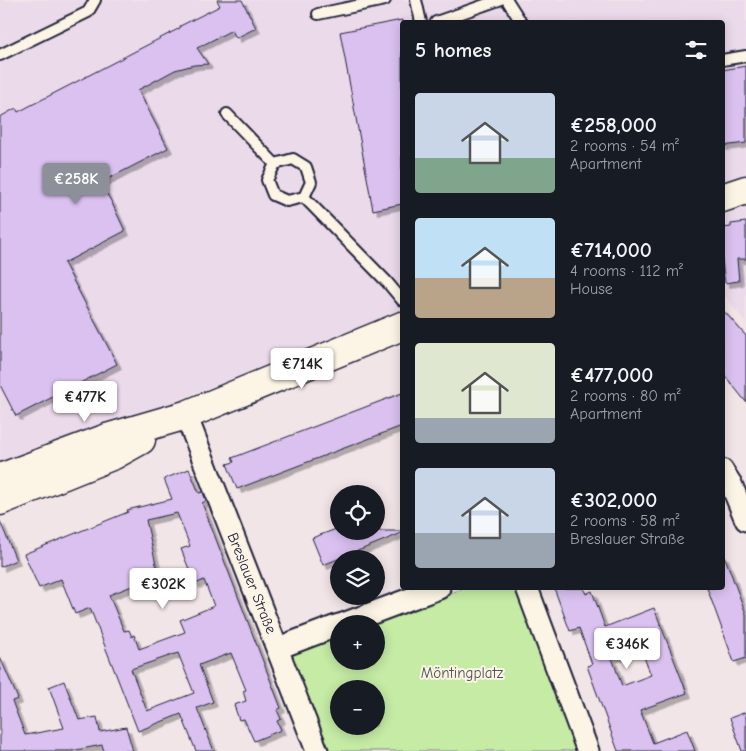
<!DOCTYPE html>
<html lang="en">
<head>
<meta charset="utf-8">
<style>
  body { margin:0; font-family:"Comic Neue",sans-serif; background:#242831; color:#f1f3f6; height:100vh; display:flex; flex-direction:column; font-size:19px; white-space:nowrap }
  * { box-sizing:border-box; margin:0 }
  p { font-size:16px; color:#9ea1a6 }
  .icon { flex:none; width:28px; height:28px; fill:none; stroke:currentColor; stroke-width:2; stroke-linecap:round; stroke-linejoin:round }
  .map { position:relative; flex:1; overflow:hidden }
  .drawer { position:absolute; left:400px; top:20px; width:325px; height:570px; display:flex; flex-direction:column; background:#171b24; border-radius:5px; box-shadow:0 2px 12px #0003 }
  .drawer>* { flex:none }
  .controls { position:absolute; left:330px; top:485px; display:grid; gap:10px }
  .controls a { display:grid; place-items:center; width:55px; height:55px; border-radius:50%; background:#171b24; box-shadow:0 2px 12px #0003; font-size:25px }
  .price { position:absolute; translate:-50% -42px; padding:0 11px; border-radius:5px; background:#fff; color:#222; font-size:16px; line-height:32px; filter:drop-shadow(0 1px 2px #0008) }
  .price::after { content:''; position:absolute; left:50%; top:30px; width:15px; height:11px; margin-left:-8px; background:inherit; clip-path:polygon(0 0,100% 0,50% 100%) }
  .price.selected { background:#8c9099; color:#fff }
  ul { padding:0; list-style:none }
  li { display:flex; align-items:center; gap:15px; height:125px; padding:0 15px }
  li span { display:grid; place-items:center; flex:none; width:140px; height:100px; border-radius:5px; color:#555 }
  li>.icon { margin-inline-start:auto }
  span .icon { width:60px; height:60px; fill:#fffc; stroke-width:1 }
  li b { font-size:21px }
  h2 { display:flex; justify-content:space-between; align-items:center; height:60px; padding:0 15px; font-size:21px }
  .map>svg:first-child { display:block }
</style>
</head>
<body>
<div class="map">
<svg width="746" height="751" viewBox="0 0 746 751">
  <defs>
    <filter id="shadow"><feDropShadow dx="4.5" dy="4.5" stdDeviation="0" flood-color="#0004"/></filter>
  </defs>
  <rect width="100%" height="100%" fill="#f2e5e8"/>
  <filter id="ink" filterUnits="userSpaceOnUse"><feTurbulence type="fractalNoise" baseFrequency=".02" numOctaves="2"/><feDisplacementMap in="SourceGraphic" scale="10" xChannelSelector="R" yChannelSelector="G"/><feConvolveMatrix kernelMatrix="1 2 1 2 8 2 1 2 1" color-interpolation-filters="sRGB"/></filter>
  <g filter="url(#ink)">
    <polygon fill="#ebdaea" points="0,0 746,0 746,324 723,293 722,22 402,22 402,313 0,469"/>
    <path fill="#c5eba5" stroke="#748670" fill-rule="evenodd" d="M465,588H515L577,751H330L291,653L339,635V661H376V624H369ZM339,689H376V726H339Z"/>
    <g fill="#dac1f0" stroke="#22223b" fill-rule="evenodd" filter="url(#shadow)">
      <polygon points="217,0 242,0 256,28 236,38 232,30 197,48 208,64 194,65 175,70 138,90 168,148 100,183 111,201 125,231 64,263 117,364 16,416 0,385 0,117 16,108 18,112 180,28 180,26 220,6"/>
      <polygon points="402,20 402,204 373,210 340,32"/>
      <polygon points="746,66 746,143 722,146 722,70"/>
      <polygon points="746,222 746,259 737,259 739,281 725,283 722,260 722,228 731,227 731,224"/>
      <polygon points="722,309 746,336 746,402 722,372"/>
      <polygon points="402,393 402,426 237,489 227,464 234,462 232,458"/>
      <path d="M189,469L199,493L203,492L206,501L202,503L281,708L277,710L281,719L277,721L281,730L254,741L244,719L239,720L234,705L246,701L243,691L246,690L231,653L199,665L213,702L197,708L214,751H196L181,714L138,731L90,608L75,614L61,579L39,588L24,554L128,512L127,510L172,499L164,479ZM177,513L190,546L181,549L195,584L204,580L214,606L180,620L185,632L139,649L134,635L132,637L129,630L124,631L109,595L137,584L136,581L158,573L146,520ZM178,653L194,693L147,711L131,669Z"/>
      <polygon points="0,521 16,560 0,567"/>
      <polygon points="339,528 339,531 402,531 402,533 323,565 312,538"/>
      <polygon points="722,555 724,555 746,614 746,658 734,662 707,588 722,588"/>
      <path d="M554,588H583L586,594L592,591L605,627L654,608L687,693L640,710L653,743L687,730L695,751H618L587,666L592,664L579,628L570,631ZM640,647L651,675L622,686L612,658Z"/>
      <polygon points="0,657 18,699 12,701 25,735 64,728 49,687 64,681 79,720 97,717 100,732 126,727 133,751 104,751 102,745 71,751 0,751"/>
      <polygon points="746,712 746,751 742,751 730,718"/>
    </g>
    <g fill="none" stroke-linecap="round" stroke-linejoin="round">
      <defs>
        <g id="lane">
          <polyline points="416,0 421,22"/>
          <polyline points="507,0 521,22"/>
          <polyline points="318,14 385,0"/>
          <polyline points="436,22 499,0"/>
          <polyline points="0,55 88,12 95,0"/>
          <polyline points="722,60 746,56"/>
          <polyline points="227,114 275,164"/>
          <polygon points="293,159 306,167 311,182 304,197 287,201 273,195 267,180 275,164"/>
          <polyline points="304,197 387,282 402,300"/>
        </g>
        <g id="street">
          <polyline points="186,415 317,751"/>
          <polyline points="722,470 731,484 746,520"/>
          <polyline points="527,588 588,751"/>
          <polyline points="343,624 439,588"/>
          <polyline points="278,648 339,625"/>
        </g>
        <g id="secondary">
          <polyline points="722,198 746,190"/>
          <polyline points="0,478 107,438 186,415 402,326"/>
          <polyline points="0,501 114,455 141,440"/>
        </g>
      </defs>
      <use href="#lane" stroke="#22223b" stroke-width="14"/>
      <use href="#street" stroke="#22223b" stroke-width="25"/>
      <use href="#secondary" stroke="#22223b" stroke-width="31"/>
      <use href="#lane" stroke="#fcf5e5" stroke-width="10"/>
      <use href="#street" stroke="#fcf5e5" stroke-width="21"/>
      <use href="#secondary" stroke="#fcf5e5" stroke-width="28"/>
    </g>
  </g>
  <g text-anchor="middle" dominant-baseline="central" stroke-width="4" stroke-linejoin="round" paint-order="stroke">
    <g font-size="15" fill="#22223b" stroke="#fcf5e5">
      <text transform="translate(252 583) rotate(68)">Breslauer Straße</text>
    </g>
    <g font-size="15" fill="#4b5456" stroke="#fcf5e5">
      <text x="462" y="673">Möntingplatz</text>
    </g>
  </g>
</svg>
<div class="controls">
<a><svg class="icon" aria-label="locate" viewBox="0 0 24 24"><circle cx="12" cy="12" r="6"/><path d="M12 2v4M12 18v4M2 12h4M18 12h4"/></svg></a>
<a><svg class="icon" aria-label="layers" viewBox="0 0 24 24"><path d="M12 4l9 5-9 5-9-5zM3 14l9 5 9-5"/></svg></a>
<a>+</a>
<a>−</a>
</div>
<b class="price selected" style="left:76px;top:205px">€258K</b>
<b class="price" style="left:302px;top:390px">€714K</b>
<b class="price" style="left:85px;top:423px">€477K</b>
<b class="price" style="left:163px;top:610px">€302K</b>
<b class="price" style="left:627px;top:670px">€346K</b>
<section class="drawer">
<h2>5 homes<svg class="icon" aria-label="filters" viewBox="0 0 24 24"><path d="M4 7h16M4 17h16"/><circle cx="9" cy="7" r="2"/><circle cx="15" cy="17" r="2"/></svg></h2>
<ul>
<li><span style="background:linear-gradient(#c9d6e8 65%,#7fa58c 0)"><svg class="icon" aria-label="home" viewBox="0 0 24 24"><path d="M3 11l9-7 9 7M6 9v11h12V9"/></svg></span><div><b>€258,000</b><p>2 rooms · 54 m²</p><p>Apartment</p></div></li>
<li><span style="background:linear-gradient(#bfe0f5 60%,#b9a48a 0)"><svg class="icon" aria-label="home" viewBox="0 0 24 24"><path d="M3 11l9-7 9 7M6 9v11h12V9"/></svg></span><div><b>€714,000</b><p>4 rooms · 112 m²</p><p>House</p></div></li>
<li><span style="background:linear-gradient(#dfe7d0 75%,#9aa5b1 0)"><svg class="icon" aria-label="home" viewBox="0 0 24 24"><path d="M3 11l9-7 9 7M6 9v11h12V9"/></svg></span><div><b>€477,000</b><p>2 rooms · 80 m²</p><p>Apartment</p></div></li>
<li><span style="background:linear-gradient(#c9d6e8 65%,#9aa5b1 0)"><svg class="icon" aria-label="home" viewBox="0 0 24 24"><path d="M3 11l9-7 9 7M6 9v11h12V9"/></svg></span><div><b>€302,000</b><p>2 rooms · 58 m²</p><p>Breslauer Straße</p></div></li>
</ul>
</section>
</div>
</body>
</html>
